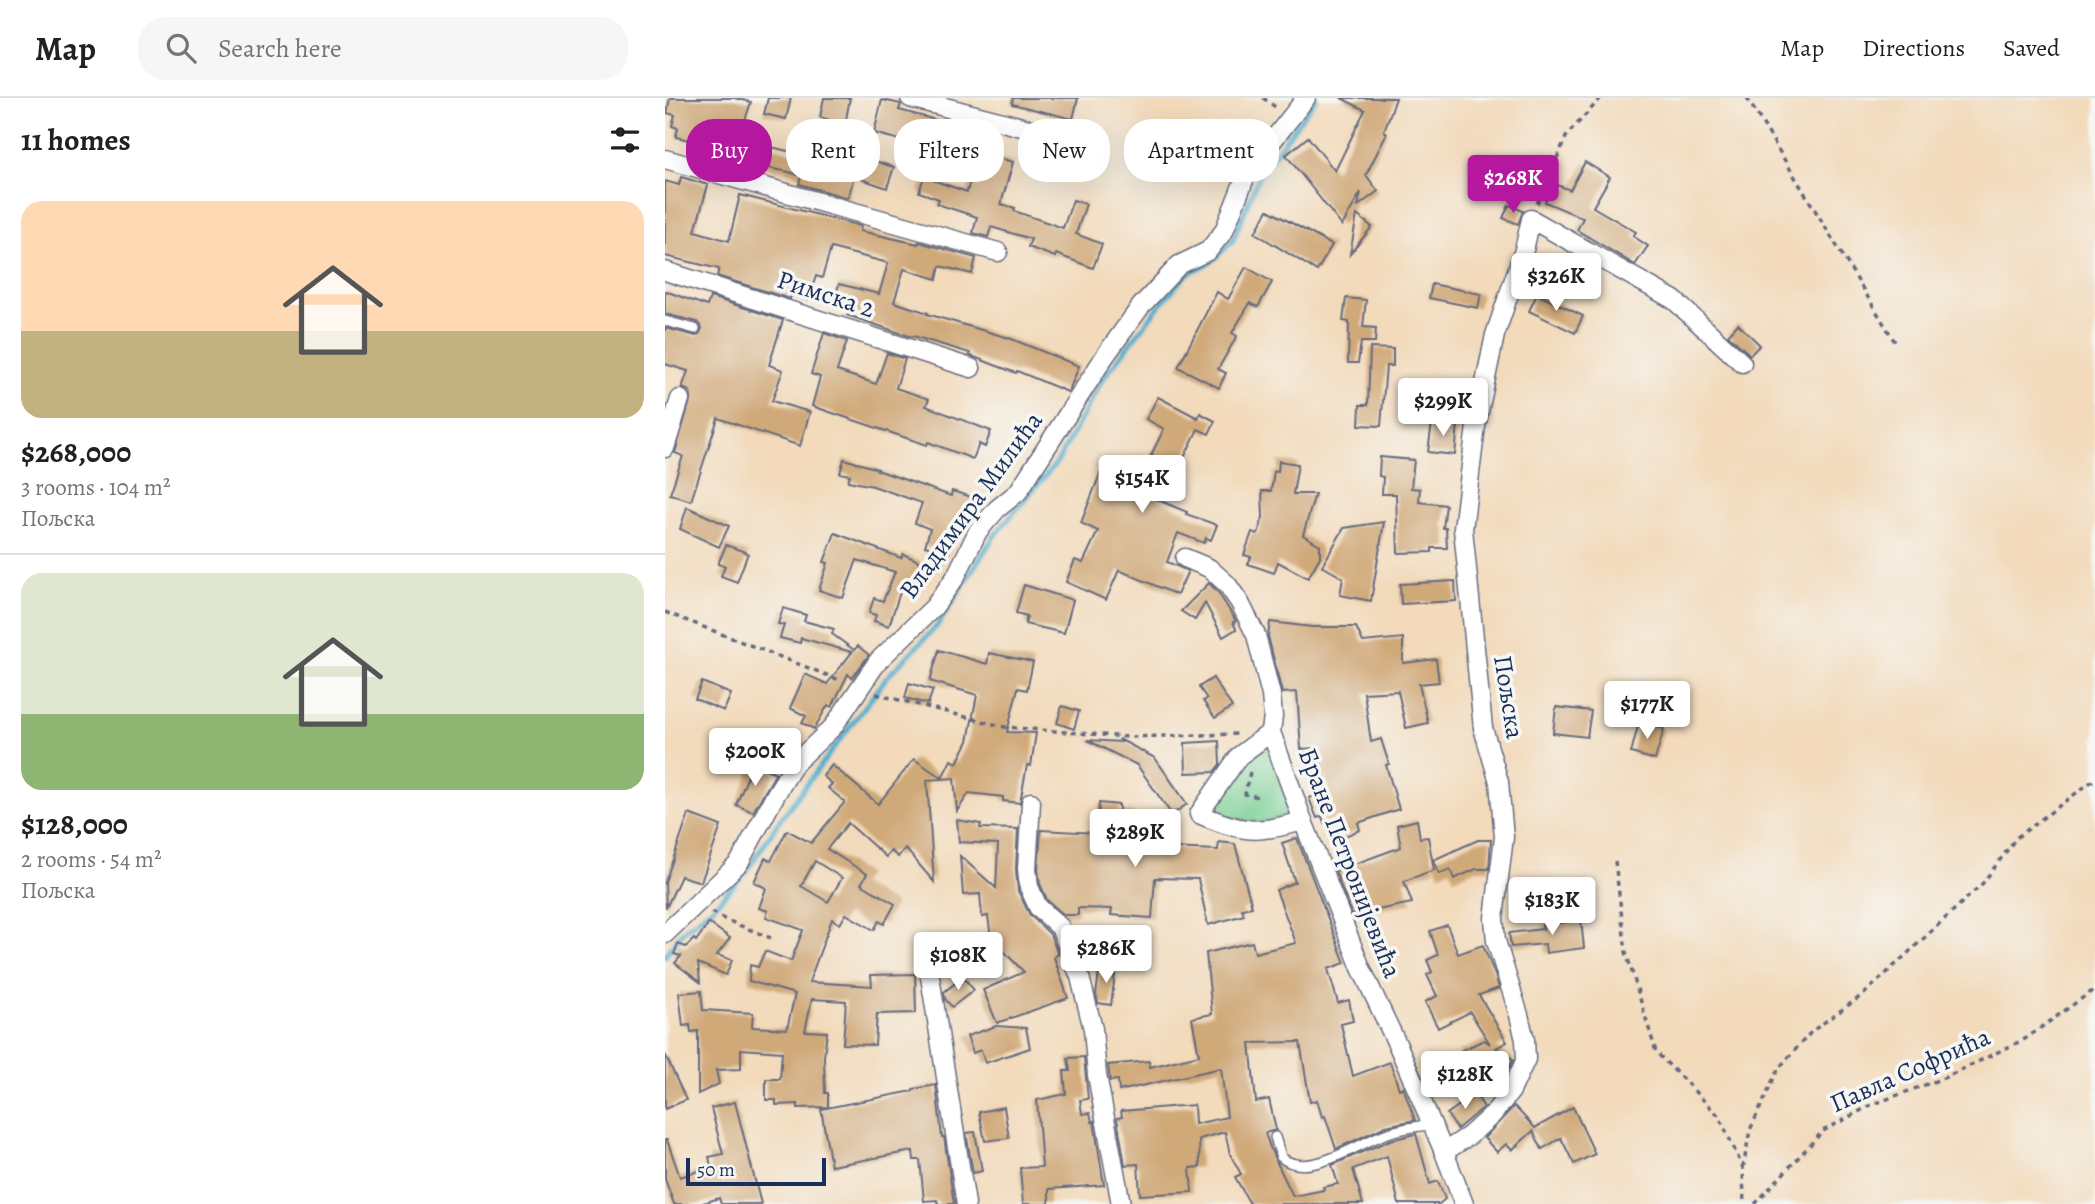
<!DOCTYPE html>
<html lang="en">
<head>
<meta charset="utf-8">
<style>
  body { margin:0; font-family:Alegreya,serif; background:#f6f6f6; color:#202124; height:100vh; display:flex; flex-direction:column; font-size:26px; white-space:nowrap }
  * { box-sizing:border-box; margin:0 }
  p { font-size:23px; color:#757577 }
  .icon { flex:none; width:38px; height:38px; fill:none; stroke:currentColor; stroke-width:2; stroke-linecap:round; stroke-linejoin:round }
  .map { position:relative; flex:1; overflow:hidden }
  .panel { display:flex; flex-direction:column; background:#fff; width:665px }
  .panel>* { flex:none }
  .banner { position:absolute; left:21px; top:21px; width:665px; height:63px; display:flex; gap:14px }
  .scale { position:absolute; left:21px; bottom:18px; width:140px; box-sizing:border-box; padding-left:7px; border:4px solid #1b2f5e; border-top:0; font-size:19px; line-height:24px; white-space:nowrap; color:#1b2f5e; -webkit-text-stroke:5px #f6f6f2; paint-order:stroke }
  .price { position:absolute; translate:-50% -60px; padding:0 16px; border-radius:7px; background:#fff; color:#222; font-size:23px; line-height:46px; filter:drop-shadow(0 2px 4px #0008) }
  .price::after { content:''; position:absolute; left:50%; top:42px; width:21px; height:16px; margin-left:-10px; background:inherit; clip-path:polygon(0 0,100% 0,50% 100%) }
  .price.current { background:#b5179e; color:#fff }
  ul { padding:0; list-style:none }
  li { display:grid; align-content:center; gap:14px; height:371px; padding:0 21px }
  li+li { border-top:2px solid #e0e0e0 }
  li span { display:grid; place-items:center; height:217px; border-radius:21px; color:#555 }
  li>.icon { margin-inline-start:auto }
  span .icon { width:126px; height:126px; fill:#fffc; stroke-width:1 }
  li b { font-size:30px }
  h2 { display:flex; justify-content:space-between; align-items:center; height:84px; padding:0 21px; font-size:30px }
  .tag { padding:0 24px; border-radius:28px; background:#fff; box-shadow:0 7px 28px #0002; font-size:24px; line-height:63px }
  .tag.current { background:#b5179e; color:#fff }
  header { display:flex; align-items:center; gap:42px; box-sizing:border-box; height:98px; padding:0 35px; background:#fff; border-bottom:2px solid #e0e0e0 }
  header strong { font-size:33px }
  nav { display:flex; gap:38px; margin-inline-start:auto; font-size:24px }
  .search { width:490px; height:63px; background:#f6f6f6; display:flex; align-items:center; gap:18px; box-sizing:border-box; padding:0 24px; border-radius:28px; color:#757577; font-size:26px }
  main { display:flex; flex:1; min-height:0 }
  .map>svg:first-child { display:block }
</style>
</head>
<body>
<header>
<strong>Map</strong>
<div class="search"><svg class="icon" aria-label="search" viewBox="0 0 24 24"><circle cx="10" cy="10" r="6"/><path d="M15 15l6 6"/></svg>Search here</div>
<nav><a>Map</a><a>Directions</a><a>Saved</a></nav>
</header>
<main>
<section class="panel">
<h2>11 homes<svg class="icon" aria-label="filters" viewBox="0 0 24 24"><path d="M4 7h16M4 17h16"/><circle cx="9" cy="7" r="2"/><circle cx="15" cy="17" r="2"/></svg></h2>
<ul>
<li><span style="background:linear-gradient(#ffd9b3 60%,#c2b280 0)"><svg class="icon" aria-label="home" viewBox="0 0 24 24"><path d="M3 11l9-7 9 7M6 9v11h12V9"/></svg></span><div><b>$268,000</b><p>3 rooms · 104 m²</p><p>Пољска</p></div></li>
<li><span style="background:linear-gradient(#dfe7d0 65%,#8fb573 0)"><svg class="icon" aria-label="home" viewBox="0 0 24 24"><path d="M3 11l9-7 9 7M6 9v11h12V9"/></svg></span><div><b>$128,000</b><p>2 rooms · 54 m²</p><p>Пољска</p></div></li>
</ul>
</section>
<div class="map">
<svg width="1430" height="1106" viewBox="0 0 1430 1106">
  <rect width="100%" height="100%" fill="#f6f6f2"/>
  <filter id="ink" filterUnits="userSpaceOnUse"><feTurbulence type="fractalNoise" baseFrequency=".0143" numOctaves="2"/><feDisplacementMap in="SourceGraphic" scale="14" xChannelSelector="R" yChannelSelector="G"/><feConvolveMatrix kernelMatrix="1 2 1 2 8 2 1 2 1" color-interpolation-filters="sRGB"/></filter>
  <filter id="wash" filterUnits="userSpaceOnUse"><feTurbulence type="fractalNoise" baseFrequency=".00686" numOctaves="4" result="noise"/><feDisplacementMap in="SourceGraphic" scale="28" xChannelSelector="R" yChannelSelector="G"/><feGaussianBlur stdDeviation="1.57" result="paint"/><feColorMatrix in="noise" values="0 0 0 0 0 0 0 0 0 0 0 0 0 0 0 0 0 1.4 0 .05"/><feComposite in="paint" operator="in"/></filter>
  <g filter="url(#wash)">
    <rect width="100%" height="100%" fill="#f2dabb"/>
    <polygon fill="#78ce93" stroke="#4a7e78" stroke-width="2" points="599,650 604,652 627,717 593,725 552,716 549,705 580,661"/>
    <g fill="none" stroke-linecap="round" stroke-linejoin="round">
      <polyline stroke="#51afcf" stroke-width="5" points="0,858 17,834 49,808 80,775 115,722 222,579 272,528 330,437 393,363 437,282 498,203 522,176 546,164 567,144 594,78 651,0"/>
    </g>
    <g id="blocks">
      <g fill="#d0a979" fill-rule="evenodd">
        <polygon points="5,0 69,0 86,4 74,41 147,59 150,43 175,52 173,63 192,68 183,100 134,86 136,78 124,74 83,66 81,71 42,59 46,47 11,39 13,30 7,28 10,17 2,15"/>
        <polygon points="103,0 126,0 121,21 99,16"/>
        <polygon points="159,0 185,0 180,27 155,19"/>
        <polygon points="348,0 413,0 408,21 347,6"/>
        <polygon points="676,0 731,0 719,33 722,35 701,77 713,93 693,108 696,94 677,128 621,57 643,39 670,73 700,12"/>
        <polygon points="217,2 236,6 234,12 312,33 305,61 209,35"/>
        <polygon points="313,54 348,64 336,106 350,110 349,113 398,130 408,102 421,106 411,136 437,146 428,170 391,156 390,159 363,149 366,141 326,129 323,139 308,135 312,119 272,106 274,101 254,94 259,79 302,94"/>
        <polygon points="203,61 229,69 222,90 196,81"/>
        <polygon points="920,64 945,79 928,109 971,134 968,138 983,148 970,167 912,132 918,120 880,104 887,85 905,92"/>
        <polygon points="16,79 43,87 30,133 64,143 75,97 196,128 195,133 253,146 254,144 311,160 307,176 275,168 272,181 239,171 229,204 263,215 262,216 344,240 414,268 404,293 403,294 352,273 351,275 327,266 304,257 305,255 248,238 247,239 182,217 184,205 169,202 174,186 214,196 223,165 166,150 157,180 151,178 143,202 126,197 125,201 52,178 54,171 0,158 0,83 14,87"/>
        <polygon points="844,107 858,113 853,126 838,120"/>
        <polygon points="603,112 667,147 652,173 590,135"/>
        <polygon points="692,117 707,129 685,156"/>
        <polygon points="581,169 607,184 593,209 585,205 567,235 572,238 553,271 561,275 554,290 513,269 552,194 563,201"/>
        <polygon points="767,186 816,196 813,210 764,200"/>
        <polygon points="0,193 42,208 45,199 118,222 104,267 118,272 107,303 145,314 135,348 53,320 26,403 5,396 18,358 10,355 26,299 25,293 17,290 23,273 0,266 0,230 31,238 35,235 37,230 32,224 0,216"/>
        <polygon points="872,196 918,218 910,235 864,213"/>
        <polygon points="681,200 701,202 698,229 711,230 710,244 696,244 693,265 683,265 684,224 678,223"/>
        <polygon points="1073,226 1095,247 1085,257 1063,237"/>
        <polygon points="159,235 182,243 172,273 211,286 222,255 240,261 231,290 264,301 261,308 326,333 320,349 314,346 308,361 263,344 262,347 147,308 155,279 146,276"/>
        <polygon points="705,250 728,251 728,268 721,268 716,328 694,327 695,307 703,307"/>
        <polygon points="493,299 533,320 535,315 550,323 544,336 533,331 514,370 507,367 493,402 522,414 521,416 552,427 546,442 541,440 539,445 513,435 502,464 523,473 512,497 454,472 441,502 401,484 410,462 418,465 433,433 416,425 435,376 475,391 488,358 486,357 499,331 481,321"/>
        <polygon points="767,324 793,326 790,357 763,354"/>
        <polygon points="715,359 749,362 746,390 755,391 754,404 781,407 778,430 781,430 782,450 767,450 767,454 733,455 731,396 717,396 718,379 714,378"/>
        <polygon points="179,361 213,371 212,372 286,398 287,393 313,401 306,423 295,421 284,455 260,448 265,431 250,425 257,405 208,388 183,383 185,377 175,375"/>
        <polygon points="614,363 633,366 628,396 650,396 638,437 655,447 655,459 643,480 613,464 609,475 583,466 586,459 579,457 587,434 593,436 598,419 597,393 606,393 609,373 613,374"/>
        <polygon points="22,409 64,428 54,449 15,431"/>
        <polygon points="719,424 706,503 675,497 678,480 657,468 679,430"/>
        <polygon points="170,435 236,460 238,456 263,467 253,491 238,485 224,528 209,523 211,517 204,515 209,500 218,503 230,474 192,462 178,500 154,492 163,465 159,464"/>
        <polygon points="61,447 83,455 72,484 56,478 60,468 53,466"/>
        <polygon points="790,483 791,503 736,506 735,486"/>
        <polygon points="544,485 553,494 571,523 568,524 571,531 558,539 540,505 530,522 516,513"/>
        <polygon points="359,487 408,502 399,535 360,526 362,518 351,515"/>
        <polygon points="118,510 141,517 139,523 169,531 167,536 189,552 193,548 204,557 187,580 183,576 167,609 163,607 149,631 137,625 141,618 125,610 140,576 162,586 187,554 136,540 135,545 115,540 119,527 113,526"/>
        <polygon points="605,524 647,529 691,529 698,544 738,540 738,565 771,561 774,584 754,586 763,625 741,630 733,593 699,595 706,644 716,641 724,666 721,667 734,711 693,725 695,732 680,738 674,720 659,725 657,718 652,720 644,700 664,693 651,650 636,651 632,594 617,595 603,538"/>
        <path d="M274,552L322,566L324,555L368,564L362,592L353,590L342,634L371,635L366,668L362,667L355,705L338,703V699L304,695L292,713L289,680L262,682L269,784L240,750L233,759L226,753L221,759L183,725L162,751L202,776L196,786L230,806L219,826L214,823L209,832L181,816L175,826L167,821L144,884L207,888L206,877L250,876L251,915L212,916L210,947L178,946L181,903L147,901L140,933L162,934L159,959L160,995H163V1009L133,1010V1006L111,1007V1002H101V981H115L117,954L76,951V971L51,972L54,986L33,996V933L26,934L25,927L18,928L14,895L36,893L38,912L88,915L87,929L122,931L130,896L84,883L85,867L93,869L100,853L126,863L138,832L101,819L103,813L94,810L101,790L89,784L100,760L106,763L122,732L146,745L180,704L163,690L167,686L158,678L167,667L213,706L249,661L277,680L286,662L292,665L303,643L312,597L265,583ZM150,763L177,780L163,804L136,788Z"/>
        <polygon points="548,580 567,609 550,620 538,603 542,601 534,589"/>
        <polygon points="37,584 66,596 59,613 30,601"/>
        <polygon points="244,585 268,592 263,606 240,600"/>
        <polygon points="397,608 414,613 409,631 392,625"/>
        <polygon points="891,609 926,613 922,639 888,635"/>
        <polygon points="974,624 999,631 990,662 966,655"/>
        <polygon points="454,641 490,660 522,706 511,714 505,714 472,667 422,642 456,644"/>
        <polygon points="554,643 555,666 549,674 521,675 520,645"/>
        <polygon points="88,666 111,675 88,714 71,707"/>
        <polygon points="434,705 454,707 454,714 469,715 469,726 505,729 504,750 553,752 554,744 570,746 587,809 577,811 579,817 543,827 533,781 490,780 487,820 446,817 447,811 413,810 413,817 399,817 382,802 375,786 373,771 376,732 432,735"/>
        <polygon points="24,716 56,728 36,784 16,778 1,810 0,784"/>
        <polygon points="292,722 316,726 315,730 353,731 351,771 353,793 365,817 385,836 393,856 389,859 403,900 332,925 318,892 359,874 326,840 323,818 317,819 315,796 298,797 295,758 331,790 333,746 294,744"/>
        <polygon points="752,722 755,740 763,739 769,772 739,783 747,805 687,817 670,773 736,749 732,727"/>
        <polygon points="632,740 680,865 663,871 673,905 684,902 688,923 676,926 688,978 725,964 734,991 738,989 750,1022 721,1028 671,1051 660,1018 657,1019 652,1002 645,1004 635,944 585,945 591,1004 604,1001 611,1032 600,1035 606,1052 628,1098 659,1092 658,1089 673,1086 667,1067 725,1042 751,1036 765,1086 773,1083 780,1101 774,1106 734,1106 722,1058 688,1071 698,1106 585,1106 570,1079 576,1076 565,1056 560,1034 534,1041 535,1069 525,1070 527,1094 475,1097 473,1066 460,1067 452,1020 457,1019 456,1013 529,1007 530,1026 562,1019 556,970 454,993 453,982 445,983 443,967 484,963 485,969 534,957 527,920 547,916 541,855 587,844 590,855 631,845 611,792 630,784 617,745"/>
        <polygon points="813,742 826,742 824,771 811,771 789,781 785,771 774,776 768,762"/>
        <polygon points="916,822 919,850 881,855 880,846 846,849 844,835 878,831 877,827"/>
        <polygon points="44,825 65,840 52,857 67,862 61,877 33,865 35,884 10,865 16,858 9,856 13,846 21,849 29,841 31,843"/>
        <polygon points="782,827 793,856 818,847 830,877 834,890 814,897 842,944 831,950 848,961 838,983 793,954 819,942 825,946 805,914 773,930 760,904 772,898 762,877 767,874 762,862 773,857 765,833"/>
        <polygon points="435,867 451,869 446,907 433,905 431,896"/>
        <polygon points="298,879 309,892 287,909 280,901 279,894"/>
        <polygon points="331,928 361,930 365,950 320,965 316,952 308,955 302,938"/>
        <polygon points="0,956 21,1002 0,1011"/>
        <polygon points="419,959 423,1001 415,1002 417,1016 425,1015 427,1024 429,1023 439,1087 384,1091 384,1106 358,1106 355,1070 377,1069 372,1002 401,996 399,973 405,973 403,960"/>
        <polygon points="271,987 277,1039 279,1039 289,1106 273,1106 272,1102 259,1103 255,1062 249,1062 248,1053 166,1068 156,1011 248,993 248,991"/>
        <polygon points="810,996 819,1009 792,1031 782,1016"/>
        <polygon points="70,1004 96,1106 56,1106 54,1100 35,1106 9,1106 0,1081 0,1042 2,1042 15,1079 46,1069 44,1059 58,1056 46,1010"/>
        <polygon points="849,1008 870,1030 908,1009 930,1056 909,1066 896,1040 877,1051 868,1033 847,1052 841,1046 832,1054 819,1040"/>
        <polygon points="339,1009 344,1040 320,1043 314,1014"/>
        <polygon points="310,1034 317,1073 308,1075 301,1035"/>
      </g>
    </g>
  </g>
  <g filter="url(#ink)">
    <use href="#blocks" fill-opacity="0" stroke="#666b7f" stroke-width="2"/>
    <g fill="none" stroke-linecap="round" stroke-linejoin="round">
      <defs>
        <g id="service">
          <polyline points="0,223 30,231"/>
          <path d="M610,1039L616,1059C643,1083 694,1044 723,1035C737,1030 752,1029 766,1026"/>
        </g>
        <g id="minor">
          <polyline points="245,0 376,34"/>
          <polyline points="0,61 333,154"/>
          <polyline points="0,173 306,270"/>
          <polyline points="0,350 15,301"/>
          <polyline points="520,460 544,470 562,486 575,505 591,537 606,597 608,618 606,634 638,723 696,870 734,950 779,1054 799,1106"/>
          <path d="M606,634L574,658L534,716C578,735 592,736 638,723"/>
          <polyline points="366,704 362,771 364,789 373,809 395,829 415,879 428,931 432,977 456,1106"/>
          <polyline points="0,836 74,765 111,696 130,665 168,629 213,563 269,509 290,480 313,433 332,411 353,394 440,258 476,208 514,167 543,153 559,133 582,75 641,0"/>
          <polyline points="264,872 301,1106"/>
          <polyline points="779,1054 805,1037 828,1016 846,993 861,961 860,942 854,917 831,843 829,820 839,739 834,684 818,630 798,431 811,328 830,237 859,152 866,121 1009,202 1077,265"/>
        </g>
      </defs>
      <use href="#service" stroke="#666b7f" stroke-width="12"/>
      <use href="#minor" stroke="#666b7f" stroke-width="21"/>
      <g stroke="#666b7f" stroke-width="3.5" stroke-dasharray="5 5" stroke-linecap="butt">
        <polyline points="598,0 613,11"/>
        <polyline points="1082,0 1230,244"/>
        <polyline points="872,106 902,37 936,0"/>
        <polyline points="0,514 177,583"/>
        <polyline points="211,596 340,629 462,639 573,636"/>
        <polyline points="585,674 580,696 594,699"/>
        <polyline points="950,763 961,854 991,954 1054,1018 1078,1070 1079,1106"/>
        <polyline points="47,814 59,821 106,840"/>
        <polyline points="1078,1070 1085,1032 1113,971 1147,933 1199,896 1318,785 1351,740 1430,681"/>
        <polyline points="1090,1106 1158,1033 1206,1007 1281,979 1360,941 1430,891"/>
      </g>
      <use href="#service" stroke="#fff" stroke-width="9"/>
      <use href="#minor" stroke="#fff" stroke-width="18"/>
    </g>
  </g>
  <g text-anchor="middle" dominant-baseline="central" stroke-width="7" stroke-linejoin="round" paint-order="stroke">
    <g font-size="26" fill="#1b2f5e" stroke="#f6f6f2">
      <text transform="translate(161 196) rotate(18)">Римска 2</text>
      <text transform="translate(306 407) rotate(-54)">Владимира Милића</text>
      <text transform="translate(844 599) rotate(81)">Пољска</text>
      <text transform="translate(685 765) rotate(69)">Бране Петронијевића</text>
      <text transform="translate(1245 972) rotate(-24)">Павла Софрића</text>
    </g>
  </g>
</svg>
<div class="scale">50 m</div>
<b class="price current" style="left:848px;top:117px">$268K</b>
<b class="price" style="left:891px;top:215px">$326K</b>
<b class="price" style="left:778px;top:340px">$299K</b>
<b class="price" style="left:477px;top:417px">$154K</b>
<b class="price" style="left:982px;top:643px">$177K</b>
<b class="price" style="left:90px;top:690px">$200K</b>
<b class="price" style="left:470px;top:771px">$289K</b>
<b class="price" style="left:887px;top:839px">$183K</b>
<b class="price" style="left:441px;top:887px">$286K</b>
<b class="price" style="left:293px;top:894px">$108K</b>
<b class="price" style="left:800px;top:1013px">$128K</b>
<div class="banner">
<a class="tag current">Buy</a>
<a class="tag">Rent</a>
<a class="tag">Filters</a>
<a class="tag">New</a>
<a class="tag">Apartment</a>
</div>
</div>
</main>
</body>
</html>
